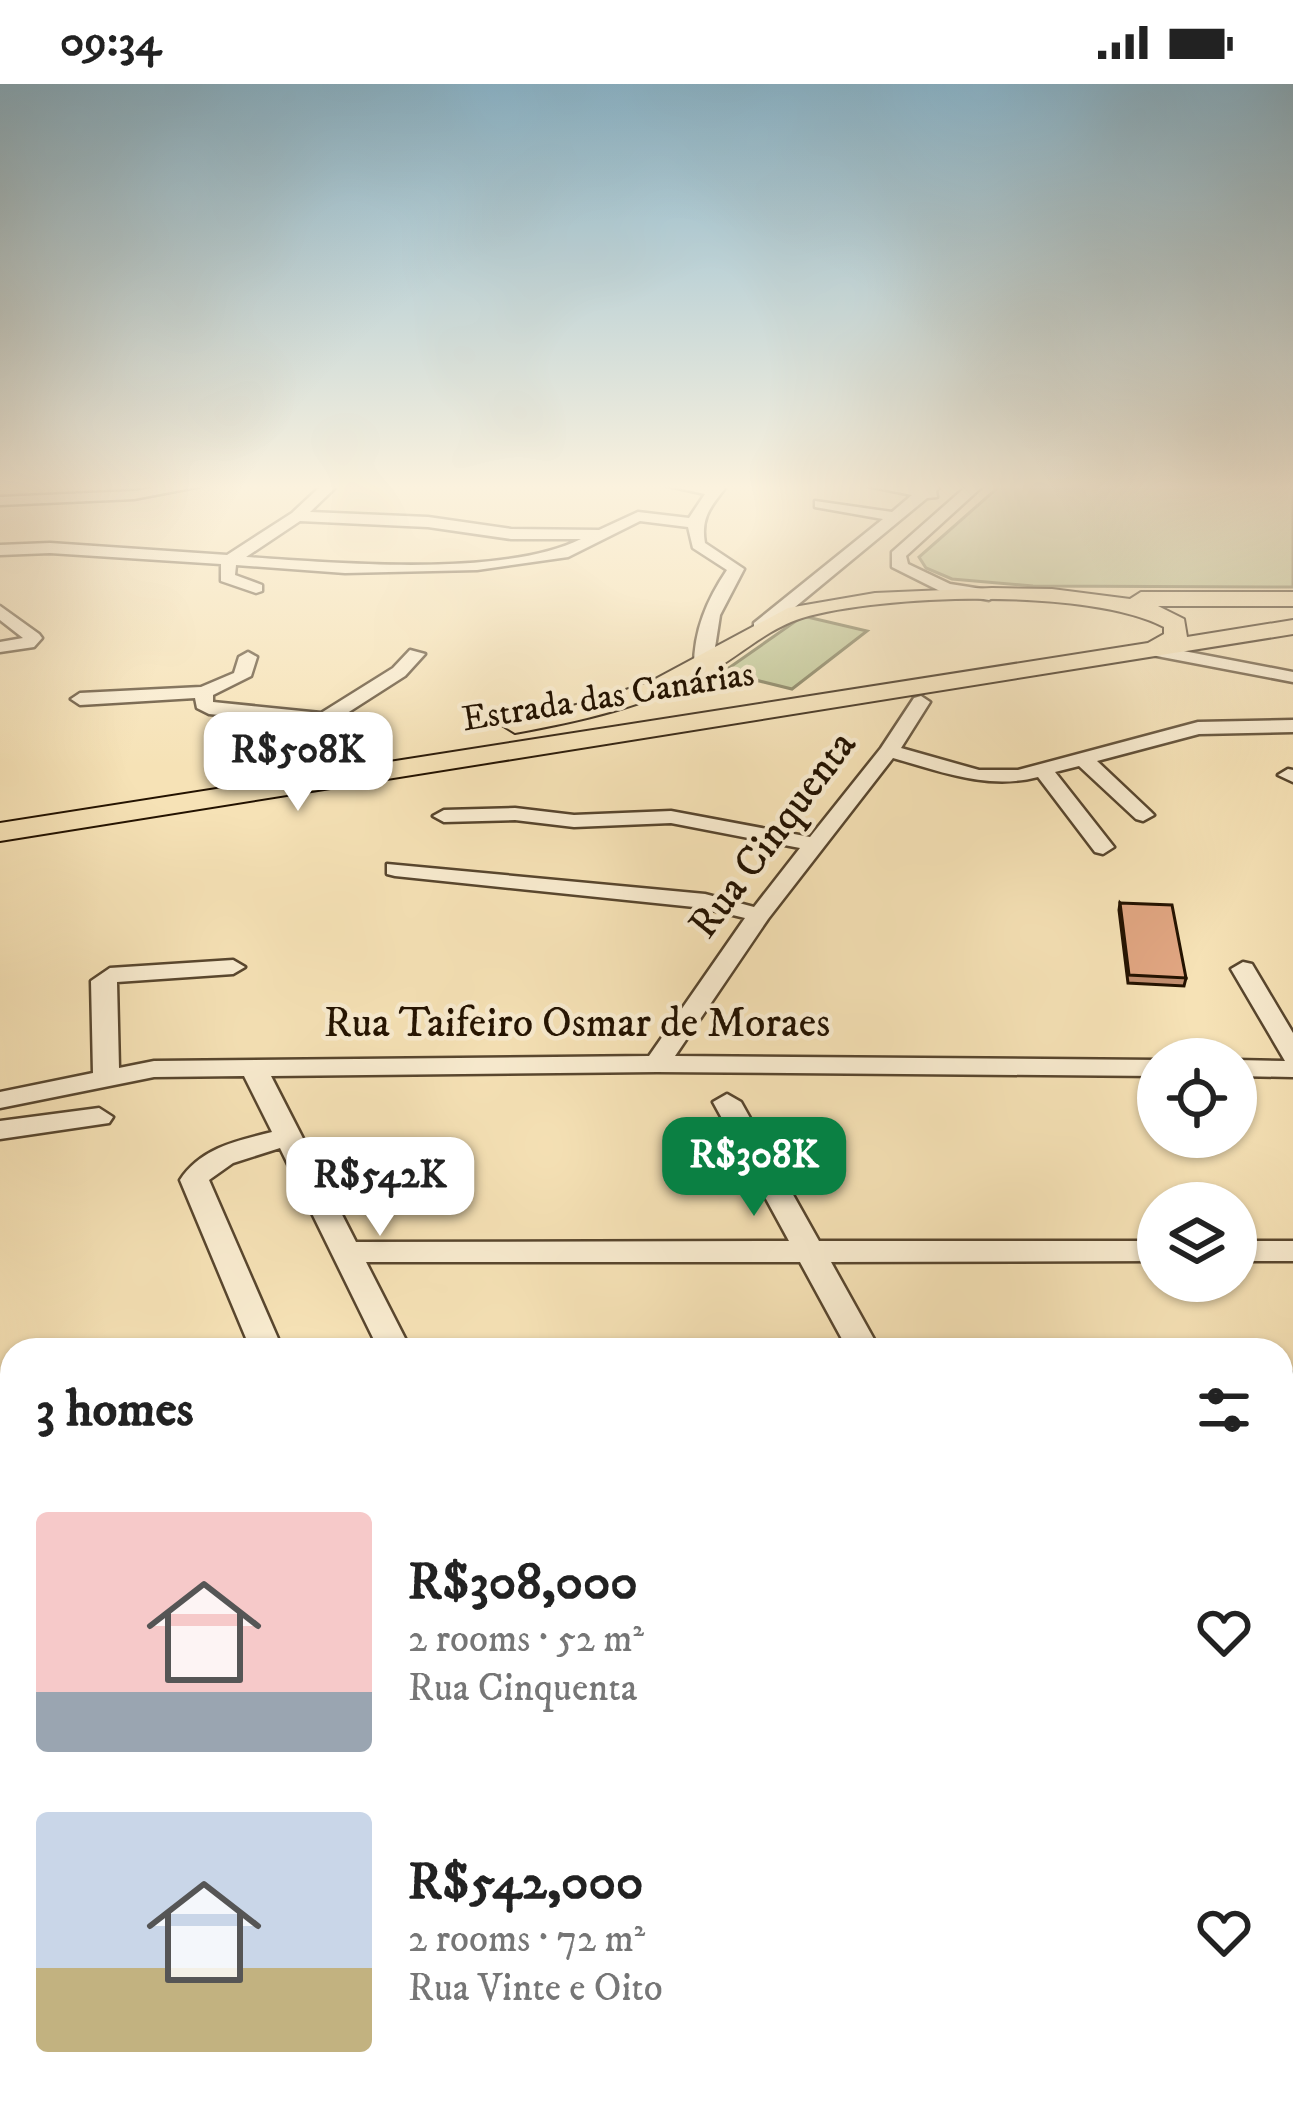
<!DOCTYPE html>
<html lang="en">
<head>
<meta charset="utf-8">
<style>
  body { margin:0; font-family:"IM FELL DW Pica",serif; background:#f6f6f6; color:#222; height:100vh; display:flex; flex-direction:column; font-size:45px; white-space:nowrap }
  * { box-sizing:border-box; margin:0 }
  p { font-size:39px; color:#767676 }
  .icon { flex:none; width:66px; height:66px; fill:none; stroke:currentColor; stroke-width:2; stroke-linecap:round; stroke-linejoin:round }
  .map { position:relative; flex:1; overflow:hidden }
  .side { position:absolute; left:0px; top:1254px; width:1293px; height:768px; display:flex; flex-direction:column; background:#fff; border-radius:36px 36px 0 0; box-shadow:0 3px 9px #0004 }
  .side>* { flex:none }
  .buttons { position:absolute; left:1137px; top:954px; display:grid; gap:24px }
  .buttons a { display:grid; place-items:center; width:120px; height:120px; border-radius:50%; background:#fff; box-shadow:0 3px 9px #0004; font-size:60px }
  .price { position:absolute; translate:-50% -102px; padding:0 27px; border-radius:24px; background:#fff; color:#222; font-size:39px; line-height:78px; filter:drop-shadow(0 3px 6px #0008) }
  .price::after { content:''; position:absolute; left:50%; top:72px; width:36px; height:27px; margin-left:-18px; background:inherit; clip-path:polygon(0 0,100% 0,50% 100%) }
  .price.selected { background:#0b8043; color:#fff }
  ul { padding:0; list-style:none }
  li { display:flex; align-items:center; gap:36px; height:300px; padding:0 36px }
  li span { display:grid; place-items:center; flex:none; width:336px; height:240px; border-radius:12px; color:#555 }
  li>.icon { margin-inline-start:auto }
  span .icon { width:144px; height:144px; fill:#fffc; stroke-width:1 }
  li b { font-size:51px }
  h2 { display:flex; justify-content:space-between; align-items:center; height:144px; padding:0 36px; font-size:51px }
  .status { display:flex; justify-content:space-between; align-items:center; height:84px; padding:0 60px; background:#fff; direction:ltr }
  .status svg { height:33px; fill:currentColor }
  .map>svg:first-child { display:block }
</style>
</head>
<body>
<div class="status"><b>09:34</b><svg viewBox="0 0 49 12"><path d="M0 12V9h3v3zM5 12V6h3v6zM10 12V3h3v9zM15 12V0h3v12zM26 1h20v11H26zM47 4h2v5h-2z"/></svg></div>
<div class="map">
<svg width="1293" height="2022" viewBox="0 0 1293 2022">
  <rect width="100%" height="100%" fill="#f6e2b6"/>
  <filter id="stains"><feTurbulence type="fractalNoise" baseFrequency=".00167" numOctaves="4"/><feColorMatrix values="0 0 0 0 .2 0 0 0 0 .09 0 0 0 0 .02 0 0 0 .5 -.17"/></filter>
  <radialGradient id="worn" r=".72"><stop offset=".6" stop-color="#630" stop-opacity="0"/><stop offset="1" stop-color="#630" stop-opacity=".3"/></radialGradient>
  <g fill="#bac490" stroke="#6e6b48" stroke-width="3">
    <polygon points="1002,400 1293,400 1293,503 1033,502 952,495 926,484 919,473"/>
    <polygon points="803,532 867,547 792,605 723,588"/>
    <polygon points="1281,1288 1293,1288 1293,2022 0,2022 0,1515 12,1513 12,2010 1281,2010"/>
  </g>
  <g fill="none" stroke-linecap="round" stroke-linejoin="round">
    <defs>
      <g id="minor">
        <polygon points="175,400 212,400 134,415 0,421 0,413 134,407"/>
        <path d="M323,400H339L310,428L428,433L511,445L599,446L638,428L689,434L705,410L659,400H728C713,421 700,431 705,459L744,485L720,531L712,583L703,588L694,583C694,546 707,516 727,486L693,464L688,443L640,437L568,473L477,486L345,489L236,481L235,491L262,501V507L256,509L221,497V480L50,469L0,471V461L50,459L227,471L292,429ZM300,437L428,443L511,455H581C502,494 336,479 246,473Z"/>
        <polygon points="858,400 921,404 942,400 936,407 937,413 927,414 766,547 754,547 754,539 883,435 815,423 815,417 892,428 912,411"/>
        <polygon points="969,400 985,400 906,472 908,480 950,500 995,507 997,511 989,516 940,507 892,483 892,468"/>
        <polygon points="0,522 39,550 42,554 34,563 0,568 0,558 23,554 0,536"/>
        <polygon points="1147,560 1293,588 1293,598 1141,569 1138,565"/>
        <polygon points="410,566 425,570 405,592 302,658 262,691 252,685 255,681 305,639 209,630 197,624 195,614 80,621 71,615 80,609 201,603 234,589 239,573 248,568 257,573 251,592 213,611 213,618 321,629 393,584"/>
        <path d="M921,612L930,618L901,664L979,686H1018L1198,638L1293,636V648L1199,650L1097,677L1150,727L1154,731L1143,737L1136,735L1079,682L1055,688L1114,763L1103,770L1095,768L1038,693C988,706 942,688 893,674L768,835L675,972L1158,976V992L657,988L271,992L356,1158L789,1157L713,1018L727,1010L741,1018L819,1157H1158V1177L831,1178L880,1266H848L800,1178H366L411,1266H379L280,1064L233,1079L209,1096L283,1266H251L180,1096C201,1064 236,1057 272,1048L244,992L154,993L0,1024V1008L93,989L91,897L110,884L233,876L245,883L233,890L117,898L119,984L154,977L649,972L745,834L704,824L395,792L387,790V780L705,810L754,823L800,764L671,739L574,743L515,736L444,738L433,732L444,726L515,724L574,731L671,727L810,753L881,664L914,614Z"/>
        <polygon points="1288,685 1293,686 1293,698 1278,691"/>
        <polygon points="1243,878 1252,880 1293,949 1293,993 1236,992 1236,976 1285,977 1231,885"/>
        <polygon points="99,1024 113,1033 109,1039 0,1055 0,1037"/>
        <rect x="1236" y="1157" width="57" height="20"/>
        <polygon points="1293,1630 1293,1668 1281,1673 1281,1635"/>
        <polygon points="3,1957 12,1961 12,2010 70,2010 75,2022 18,2022 14,2011 0,2007"/>
        <polygon points="338,2010 395,2010 400,2022 343,2022"/>
      </g>
      <path id="major" d="M992,504L1052,505L1130,515L1141,508H1293V522H1158L1184,535L1187,553L1293,536V550L0,757V739L1148,559L1164,550V543C1090,504 883,510 802,534C767,545 739,572 707,590C648,622 581,637 515,649L502,641L506,636L581,620L648,599L788,524L875,509Z"/>
    </defs>
    <use href="#minor" stroke="#58462e" stroke-width="5"/>
    <use href="#major" stroke="#231200" stroke-width="4"/>
    <use href="#minor" fill="#f9ecd0" fill-rule="evenodd"/>
    <use href="#major" fill="#f6e2b6" fill-rule="evenodd"/>
  </g>
  <polygon fill="#c28f70" stroke="#231200" stroke-width="3" points="1120,819 1186,894 1184,902 1128,899 1119,826"/>
  <polygon fill="#e1a682" stroke="#231200" stroke-width="3" points="1120,819 1172,821 1186,894 1129,891"/>
  <linearGradient id="sky" x2="0" y2="1"><stop stop-color="#8ab8d0"/><stop offset="0.59" stop-color="#fbf2de"/><stop offset="1" stop-color="#fbf2de" stop-opacity="0"/></linearGradient>
  <rect width="1293" height="683" fill="url(#sky)"/>
  <g text-anchor="middle" dominant-baseline="central" stroke-width="9" stroke-linejoin="round" paint-order="stroke">
    <g font-size="36" fill="#231200" stroke="#f9ecd0">
      <text transform="translate(608 613) rotate(-9)">Estrada das Canárias</text>
    </g>
    <g font-size="42" fill="#231200" stroke="#f9ecd0">
      <text transform="translate(773 751) rotate(-53)">Rua Cinquenta</text>
      <text x="577" y="940">Rua Taifeiro Osmar de Moraes</text>
    </g>
  </g>
  <rect width="100%" height="100%" filter="url(#stains)"/>
  <rect width="100%" height="100%" fill="url(#worn)"/>
</svg>
<div class="buttons">
<a><svg class="icon" aria-label="locate" viewBox="0 0 24 24"><circle cx="12" cy="12" r="6"/><path d="M12 2v4M12 18v4M2 12h4M18 12h4"/></svg></a>
<a><svg class="icon" aria-label="layers" viewBox="0 0 24 24"><path d="M12 4l9 5-9 5-9-5zM3 14l9 5 9-5"/></svg></a>
</div>
<b class="price" style="left:298px;top:730px">R$508K</b>
<b class="price selected" style="left:754px;top:1135px">R$308K</b>
<b class="price" style="left:380px;top:1155px">R$542K</b>
<section class="side">
<h2>3 homes<svg class="icon" aria-label="filters" viewBox="0 0 24 24"><path d="M4 7h16M4 17h16"/><circle cx="9" cy="7" r="2"/><circle cx="15" cy="17" r="2"/></svg></h2>
<ul>
<li><span style="background:linear-gradient(#f6c9c9 75%,#9aa5b1 0)"><svg class="icon" aria-label="home" viewBox="0 0 24 24"><path d="M3 11l9-7 9 7M6 9v11h12V9"/></svg></span><div><b>R$308,000</b><p>2 rooms · 52 m²</p><p>Rua Cinquenta</p></div><svg class="icon" aria-label="heart" viewBox="0 0 24 24"><path d="M12 20l-8-8c-3-5 5-10 8-4 3-6 11-1 8 4z"/></svg></li>
<li><span style="background:linear-gradient(#c9d6e8 65%,#c2b280 0)"><svg class="icon" aria-label="home" viewBox="0 0 24 24"><path d="M3 11l9-7 9 7M6 9v11h12V9"/></svg></span><div><b>R$542,000</b><p>2 rooms · 72 m²</p><p>Rua Vinte e Oito</p></div><svg class="icon" aria-label="heart" viewBox="0 0 24 24"><path d="M12 20l-8-8c-3-5 5-10 8-4 3-6 11-1 8 4z"/></svg></li>
</ul>
</section>
</div>
</body>
</html>
